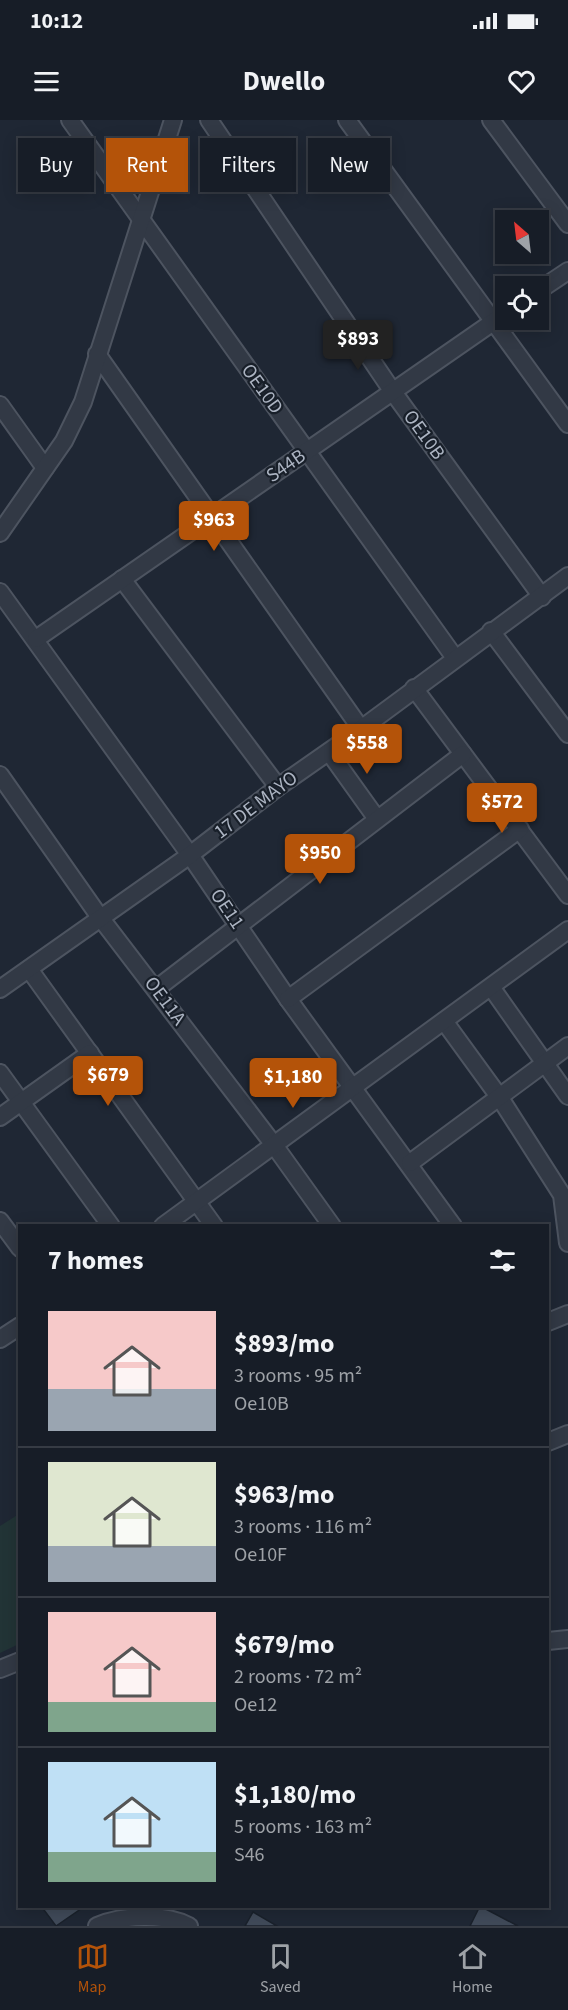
<!DOCTYPE html>
<html lang="en">
<head>
<meta charset="utf-8">
<style>
  body { margin:0; font-family:"Source Sans 3",sans-serif; background:#20262f; color:#f1f3f6; height:100vh; display:flex; flex-direction:column; font-size:22px; white-space:nowrap }
  * { box-sizing:border-box; margin:0 }
  p { font-size:20px; color:#9ea2a7 }
  .icon { flex:none; width:33px; height:33px; fill:none; stroke:currentColor; stroke-width:2; stroke-linecap:round; stroke-linejoin:round }
  .map { position:relative; flex:1; overflow:hidden }
  .drawer { position:absolute; left:18px; top:1104px; width:531px; height:684px; display:flex; flex-direction:column; background:#171d27; border-radius:0px; box-shadow:0 3px 15px #0003,0 0 0 2px #363b44 }
  .drawer>* { flex:none }
  .top-card { position:absolute; left:18px; top:18px; width:532px; height:54px; display:flex; gap:12px }
  .needle { width:39px; rotate:332deg }
  .fabs { position:absolute; left:495px; top:90px; display:grid; gap:12px }
  .fabs a { display:grid; place-items:center; width:54px; height:54px; border-radius:0px; background:#171d27; box-shadow:0 3px 15px #0003,0 0 0 2px #363b44; font-size:30px }
  .price { position:absolute; translate:-50% -51px; padding:0 14px; border-radius:6px; background:#b45309; color:#fff; font-size:20px; line-height:39px; filter:drop-shadow(0 2px 3px #0008) }
  .price::after { content:''; position:absolute; left:50%; top:36px; width:18px; height:14px; margin-left:-9px; background:inherit; clip-path:polygon(0 0,100% 0,50% 100%) }
  .price.active { background:#222; color:#fff }
  ul { padding:0; list-style:none }
  li { display:flex; align-items:center; gap:18px; height:150px; padding:0 30px }
  li+li { border-top:2px solid #363b44 }
  li span { display:grid; place-items:center; flex:none; width:168px; height:120px; border-radius:0px; color:#555 }
  li>.icon { margin-inline-start:auto }
  span .icon { width:72px; height:72px; fill:#fffc; stroke-width:1 }
  li b { font-size:26px }
  h2 { display:flex; justify-content:space-between; align-items:center; height:72px; padding:0 30px; font-size:26px }
  .chip { padding:0 21px; border-radius:0px; background:#171d27; box-shadow:0 3px 15px #0003,0 0 0 2px #363b44; font-size:21px; line-height:54px }
  .chip.active { background:#b45309; color:#fff }
  .status { display:flex; justify-content:space-between; align-items:center; height:42px; padding:0 30px; background:#171d27; direction:ltr }
  .status svg { height:16px; fill:currentColor }
  header { display:flex; justify-content:space-between; align-items:center; height:78px; padding:0 30px; background:#171d27; font-size:27px; font-weight:700 }
  .tab-bar { display:flex; justify-content:space-around; align-items:center; height:84px; border-top:2px solid #363b44; background:#171d27; font-size:16px; color:#9ea2a7 }
  .tab-bar a { display:grid; justify-items:center; gap:3px }
  .tab-bar .active { color:#b45309 }
  .map>svg:first-child { display:block }
</style>
</head>
<body>
<div class="status"><b>10:12</b><svg viewBox="0 0 49 12"><path d="M0 12V9h3v3zM5 12V6h3v6zM10 12V3h3v9zM15 12V0h3v12zM26 1h20v11H26zM47 4h2v5h-2z"/></svg></div>
<header><svg class="icon" aria-label="menu" viewBox="0 0 24 24"><path d="M4 6h16M4 12h16M4 18h16"/></svg>Dwello<svg class="icon" aria-label="heart" viewBox="0 0 24 24"><path d="M12 20l-8-8c-3-5 5-10 8-4 3-6 11-1 8 4z"/></svg></header>
<div class="map">
<svg width="568" height="1806" viewBox="0 0 568 1806">
  <rect width="100%" height="100%" fill="#1f2734"/>
  <polygon fill="#223436" points="19,1394 19,1524 0,1533 0,1406"/>
  <g fill="#404a59" stroke="#1a212b" stroke-width="1.5">
    <polygon points="41,1786 85,1786 56,1806"/>
    <polygon points="480,1786 518,1806 470,1806"/>
    <polygon points="253,1792 277,1806 245,1806"/>
  </g>
  <g fill="none" stroke-linecap="round" stroke-linejoin="round">
    <defs>
      <g id="street">
        <polyline points="70,0 455,538"/>
        <polyline points="209,0 393,272 542,477"/>
        <polyline points="347,0 568,304"/>
        <polyline points="491,0 568,104"/>
        <polyline points="538,171 568,151"/>
        <polyline points="97,234 361,609"/>
        <polyline points="0,285 45,348"/>
        <polyline points="0,413 64,321 83,282 173,0"/>
        <polyline points="122,459 278,667"/>
        <polyline points="0,472 190,735 288,879 453,1106"/>
        <polyline points="491,511 568,614"/>
        <polyline points="36,519 506,193"/>
        <polyline points="414,568 568,775"/>
        <polyline points="329,632 377,699"/>
        <polyline points="0,655 99,796 274,1025 332,1106"/>
        <polyline points="29,849 214,1106"/>
        <polyline points="491,867 568,976"/>
        <polyline points="0,869 190,735 278,667 361,609 568,456"/>
        <polyline points="156,869 463,634"/>
        <polyline points="288,879 520,709"/>
        <polyline points="444,901 500,978 562,1075 568,1123"/>
        <polyline points="0,953 111,1106"/>
        <polyline points="0,997 90,933"/>
        <polyline points="410,1043 568,926"/>
        <polyline points="0,1101 20,1128"/>
        <polyline points="163,1106 568,810"/>
        <polyline points="548,1202 568,1194"/>
        <polyline points="0,1219 20,1206"/>
        <polyline points="548,1322 568,1314"/>
        <polyline points="548,1521 568,1519"/>
        <polyline points="0,1549 20,1541"/>
        <path d="M97,1806C123,1795 164,1793 189,1806"/>
      </g>
    </defs>
    <use href="#street" stroke="#4d5460" stroke-width="20"/>
    <use href="#street" stroke="#323945" stroke-width="16"/>
  </g>
  <g text-anchor="middle" dominant-baseline="central" stroke-width="4.5" stroke-linejoin="round" paint-order="stroke">
    <g font-size="20" fill="#acb4c2" stroke="#181f29">
      <text transform="translate(262 269) rotate(54)">OE10D</text>
      <text transform="translate(424 315) rotate(54)">OE10B</text>
      <text transform="translate(286 346) rotate(-35)">S44B</text>
      <text transform="translate(256 685) rotate(-37)">17 DE MAYO</text>
      <text transform="translate(227 789) rotate(56)">OE11</text>
      <text transform="translate(165 881) rotate(53)">OE11A</text>
    </g>
  </g>
</svg>
<div class="fabs">
<a><svg class="needle" viewBox="-14 -14 28 28"><path d="M0-13l5 13h-10z" fill="#e53935"/><path d="M0 13l5-13h-10z" fill="#9ea2a7"/></svg></a>
<a><svg class="icon" aria-label="locate" viewBox="0 0 24 24"><circle cx="12" cy="12" r="6"/><path d="M12 2v4M12 18v4M2 12h4M18 12h4"/></svg></a>
</div>
<b class="price active" style="left:358px;top:251px">$893</b>
<b class="price" style="left:214px;top:432px">$963</b>
<b class="price" style="left:367px;top:655px">$558</b>
<b class="price" style="left:502px;top:714px">$572</b>
<b class="price" style="left:320px;top:765px">$950</b>
<b class="price" style="left:108px;top:987px">$679</b>
<b class="price" style="left:293px;top:989px">$1,180</b>
<div class="top-card">
<a class="chip">Buy</a>
<a class="chip active">Rent</a>
<a class="chip">Filters</a>
<a class="chip">New</a>
</div>
<section class="drawer">
<h2>7 homes<svg class="icon" aria-label="filters" viewBox="0 0 24 24"><path d="M4 7h16M4 17h16"/><circle cx="9" cy="7" r="2"/><circle cx="15" cy="17" r="2"/></svg></h2>
<ul>
<li><span style="background:linear-gradient(#f6c9c9 65%,#9aa5b1 0)"><svg class="icon" aria-label="home" viewBox="0 0 24 24"><path d="M3 11l9-7 9 7M6 9v11h12V9"/></svg></span><div><b>$893/mo</b><p>3 rooms · 95 m²</p><p>Oe10B</p></div></li>
<li><span style="background:linear-gradient(#dfe7d0 70%,#9aa5b1 0)"><svg class="icon" aria-label="home" viewBox="0 0 24 24"><path d="M3 11l9-7 9 7M6 9v11h12V9"/></svg></span><div><b>$963/mo</b><p>3 rooms · 116 m²</p><p>Oe10F</p></div></li>
<li><span style="background:linear-gradient(#f6c9c9 75%,#7fa58c 0)"><svg class="icon" aria-label="home" viewBox="0 0 24 24"><path d="M3 11l9-7 9 7M6 9v11h12V9"/></svg></span><div><b>$679/mo</b><p>2 rooms · 72 m²</p><p>Oe12</p></div></li>
<li><span style="background:linear-gradient(#bfe0f5 75%,#7fa58c 0)"><svg class="icon" aria-label="home" viewBox="0 0 24 24"><path d="M3 11l9-7 9 7M6 9v11h12V9"/></svg></span><div><b>$1,180/mo</b><p>5 rooms · 163 m²</p><p>S46</p></div></li>
</ul>
</section>
</div>
<nav class="tab-bar">
<a class="active"><svg class="icon" aria-label="map" viewBox="0 0 24 24"><path d="M3 6l6-2 6 2 6-2v14l-6 2-6-2-6 2zM9 4v14M15 6v14"/></svg>Map</a>
<a><svg class="icon" aria-label="saved" viewBox="0 0 24 24"><path d="M7 4h10v16l-5-4-5 4z"/></svg>Saved</a>
<a><svg class="icon" aria-label="home" viewBox="0 0 24 24"><path d="M3 11l9-7 9 7M6 9v11h12V9"/></svg>Home</a>
</nav>
</body>
</html>
